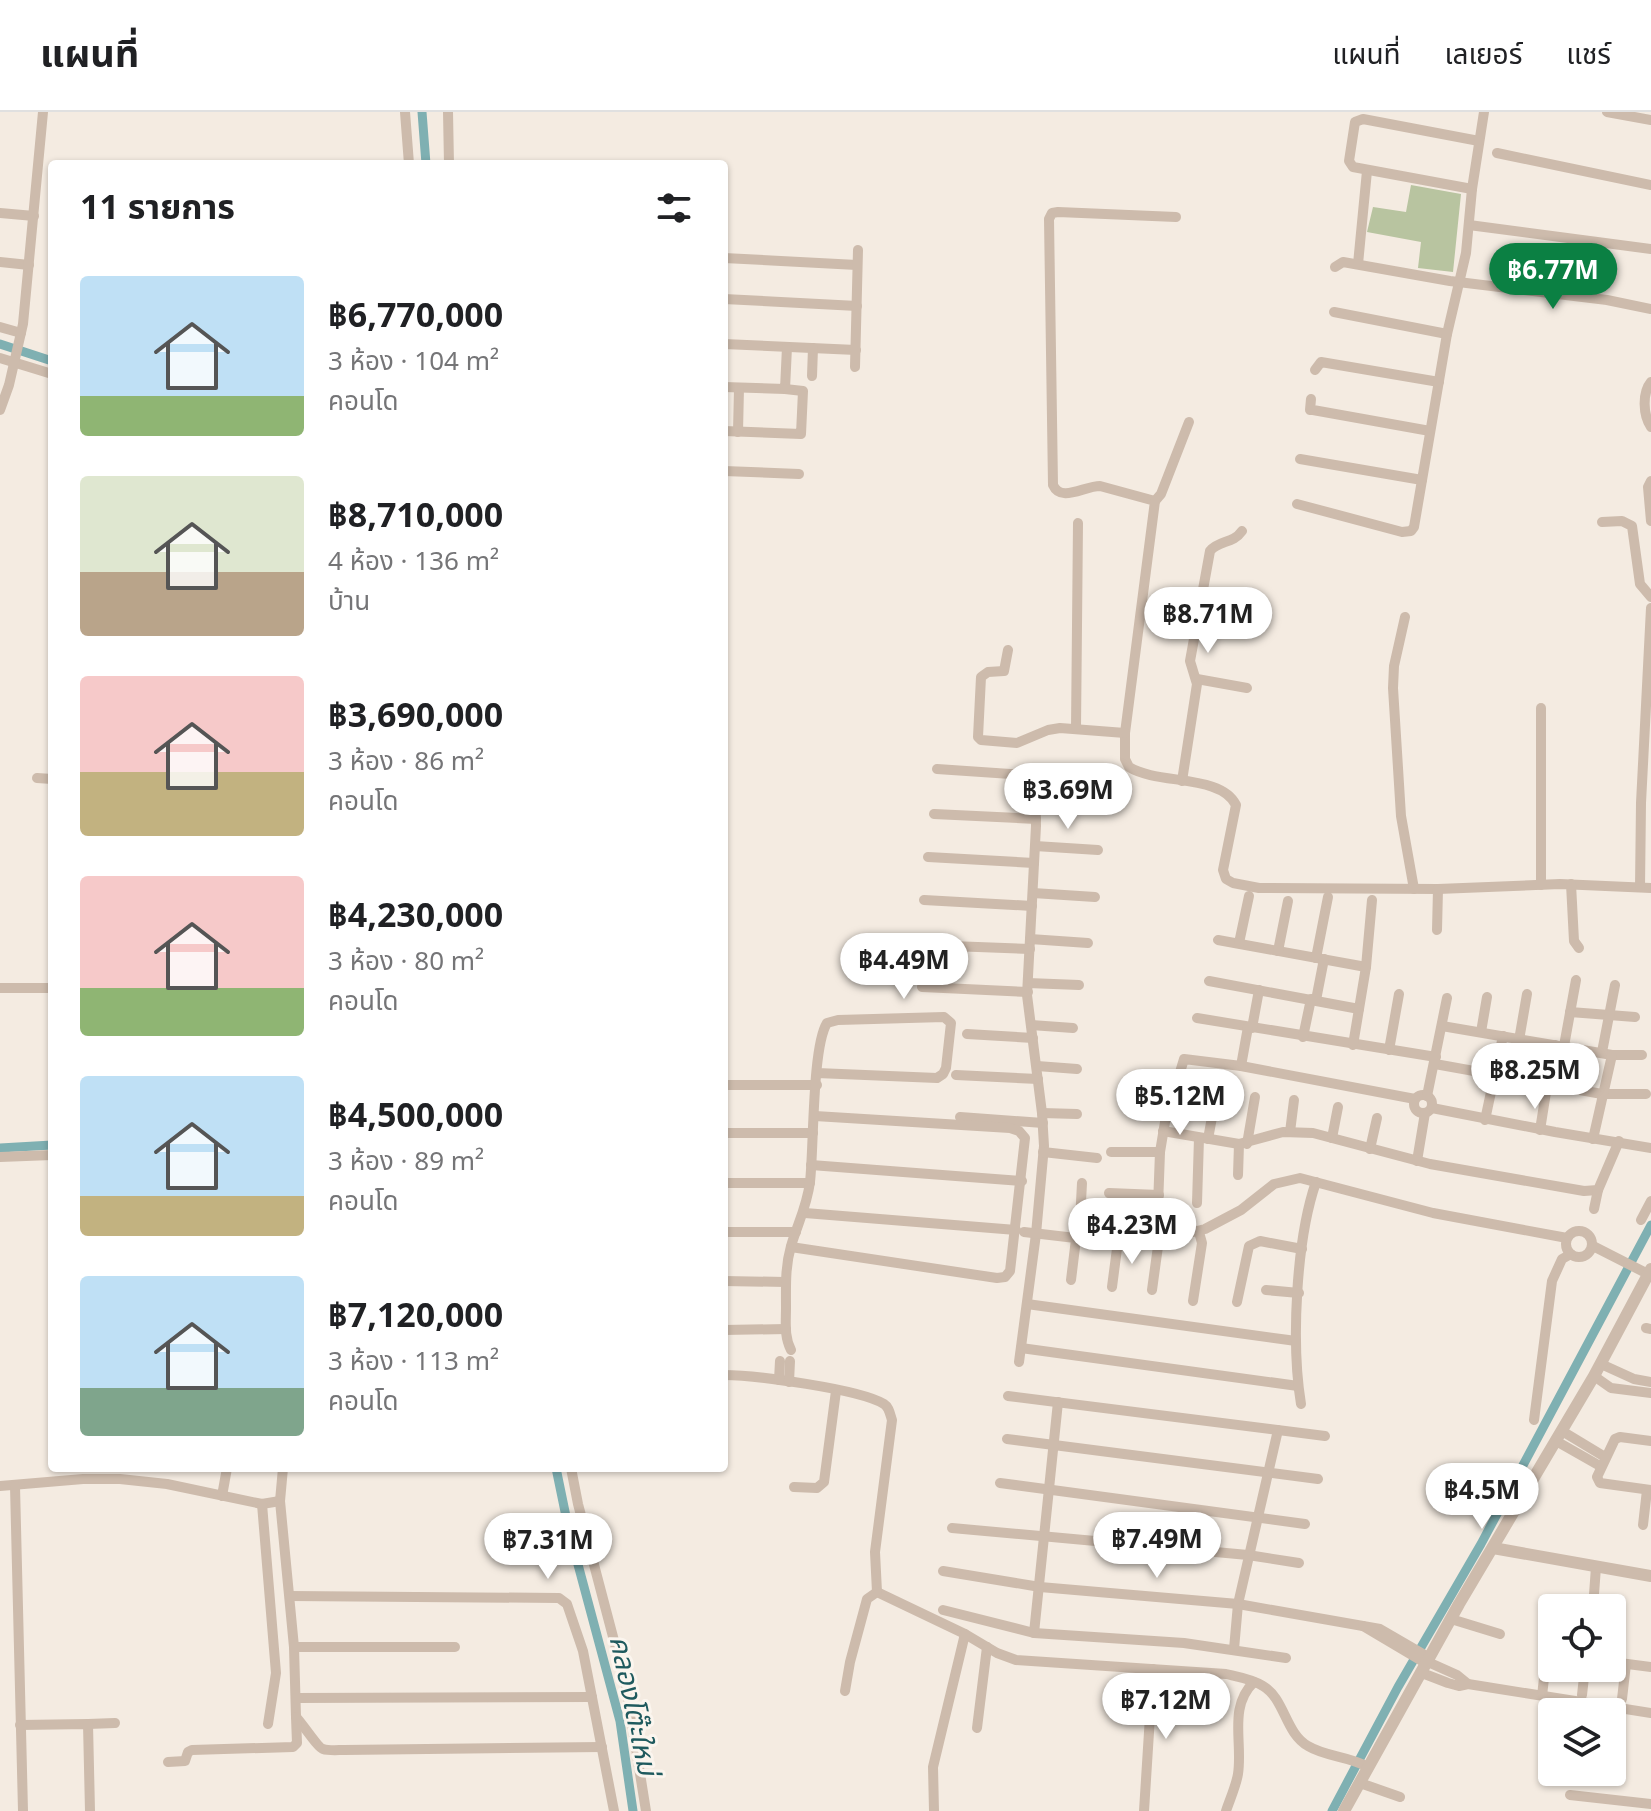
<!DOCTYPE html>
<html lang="th">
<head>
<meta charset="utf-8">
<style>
  body { margin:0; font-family:"Noto Sans","Noto Sans Thai",sans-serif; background:#f2f2f2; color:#202124; height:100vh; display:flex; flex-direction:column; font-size:30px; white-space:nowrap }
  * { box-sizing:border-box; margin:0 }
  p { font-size:26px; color:#757577 }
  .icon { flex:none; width:44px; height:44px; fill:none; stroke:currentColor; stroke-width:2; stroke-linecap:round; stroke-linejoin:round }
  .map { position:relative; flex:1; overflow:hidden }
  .details { position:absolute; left:48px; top:48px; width:680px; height:1312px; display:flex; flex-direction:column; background:#fff; border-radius:8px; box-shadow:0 2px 6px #0004 }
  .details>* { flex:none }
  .buttons { position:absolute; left:1538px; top:1482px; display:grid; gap:16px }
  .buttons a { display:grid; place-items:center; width:88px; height:88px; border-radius:8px; background:#fff; box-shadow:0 2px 6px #0004; font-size:40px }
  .price { position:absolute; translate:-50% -68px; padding:0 18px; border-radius:28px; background:#fff; color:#222; font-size:26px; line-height:52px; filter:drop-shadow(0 2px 4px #0008) }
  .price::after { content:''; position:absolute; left:50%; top:48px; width:24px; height:18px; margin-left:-12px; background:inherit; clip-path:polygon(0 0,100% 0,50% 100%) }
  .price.active { background:#0b8043; color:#fff }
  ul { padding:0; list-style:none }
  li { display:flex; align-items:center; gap:24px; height:200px; padding:0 32px }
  li span { display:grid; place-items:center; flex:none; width:224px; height:160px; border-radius:8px; color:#555 }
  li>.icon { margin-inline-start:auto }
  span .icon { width:96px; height:96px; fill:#fffc; stroke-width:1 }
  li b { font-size:34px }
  h2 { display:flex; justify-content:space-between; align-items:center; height:96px; padding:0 32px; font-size:34px }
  header { display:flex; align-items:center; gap:48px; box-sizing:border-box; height:112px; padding:0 40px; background:#fff; border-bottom:2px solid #e0e0e0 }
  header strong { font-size:38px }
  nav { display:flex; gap:44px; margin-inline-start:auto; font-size:28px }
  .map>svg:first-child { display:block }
</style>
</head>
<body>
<header>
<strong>แผนที่</strong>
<nav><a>แผนที่</a><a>เลเยอร์</a><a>แชร์</a></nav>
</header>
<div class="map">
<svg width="1651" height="1699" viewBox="0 0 1651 1699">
  <rect width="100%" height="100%" fill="#f4ebe1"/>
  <polygon fill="#b8c4a0" points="1411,73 1461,82 1453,160 1418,156 1421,130 1367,120 1373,95 1406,100"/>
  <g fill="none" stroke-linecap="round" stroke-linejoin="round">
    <g stroke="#7fb0b2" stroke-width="9">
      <polyline points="422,0 426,52"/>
      <polyline points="0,232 52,249"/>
      <polyline points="0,1036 52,1033"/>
      <polyline points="556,1356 569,1419 620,1609 633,1699"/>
      <polyline points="1332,1699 1398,1575 1481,1432 1651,1113"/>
    </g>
    <g stroke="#cdbbac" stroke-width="10">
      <polyline points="405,0 409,52"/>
      <polyline points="448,0 449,52"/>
      <polyline points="1607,0 1651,8"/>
      <polyline points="1497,41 1651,73"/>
      <polyline points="1472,77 1353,55 1349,49 1355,10 1363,7 1479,29"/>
      <polyline points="0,101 34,104"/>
      <path d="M1176,105L1058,100L1052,101L1049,107L1053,373C1061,391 1084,374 1100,374L1155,389L1125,621V647L1129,655C1158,673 1221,662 1236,693L1223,758L1226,767L1233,771L1259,776L1438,777L1560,772L1651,776"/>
      <polyline points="1469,113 1651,137"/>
      <polyline points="724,146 857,153"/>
      <polyline points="0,150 29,153"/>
      <polyline points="1358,152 1367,59"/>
      <polyline points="1335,155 1343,150 1450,169 1607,188 1651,197"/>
      <polyline points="724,187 857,194"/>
      <polyline points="1334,200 1447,222"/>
      <polyline points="0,215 21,221"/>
      <polyline points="724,232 856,238"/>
      <polyline points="0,246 52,262"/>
      <polyline points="855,255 858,138"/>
      <polyline points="1315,258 1321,250 1439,270"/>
      <polyline points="812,264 813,236"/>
      <path d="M1651,270C1642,281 1643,303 1651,315"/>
      <polyline points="724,275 785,277 787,235"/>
      <polyline points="1311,287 1310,298 1313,298 1430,319"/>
      <polyline points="0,298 9,273 23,212 43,0"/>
      <polyline points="724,319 801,322 803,279 785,277"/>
      <polyline points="738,320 739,276"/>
      <polyline points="1300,347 1422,368"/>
      <polyline points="724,359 799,362"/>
      <polyline points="1651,369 1648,375 1651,409"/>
      <polyline points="1155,389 1161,382 1189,310"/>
      <polyline points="1297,392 1402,420 1411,419 1414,415 1447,222 1466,141 1472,77 1484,0"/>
      <polyline points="1602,410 1622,409 1632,414 1640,472 1651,485"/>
      <polyline points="1405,505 1394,554 1393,576 1401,704 1414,777"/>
      <polyline points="1008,538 1004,559 988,560 981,565 978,625 981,628 1017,631 1048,618 1060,616 1125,621"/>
      <polyline points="1197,567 1247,576"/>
      <polyline points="1541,596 1541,773"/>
      <polyline points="1076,616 1078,411"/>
      <polyline points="937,657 1026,663 1035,671 1036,714 1027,883 1042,1001 1044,1034 1036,1122 1019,1250"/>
      <polyline points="37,666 52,667"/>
      <path d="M1182,669L1197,572L1190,549L1210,439C1219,428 1233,432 1242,419"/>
      <polyline points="934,702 1036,707"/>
      <polyline points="1035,734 1098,738"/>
      <polyline points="928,745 1034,751"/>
      <polyline points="1571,772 1574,829 1579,836"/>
      <polyline points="1640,775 1641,691 1651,496"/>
      <polyline points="1033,781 1095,785"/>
      <polyline points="924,788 1032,794"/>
      <polyline points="1437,818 1438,777"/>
      <polyline points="1030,827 1088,831"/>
      <polyline points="1218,828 1366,855"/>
      <polyline points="1239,831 1249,784"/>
      <polyline points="924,833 1030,837"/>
      <polyline points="1278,839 1288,789"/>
      <polyline points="1316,846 1328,785"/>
      <polyline points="1209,869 1359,897"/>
      <polyline points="1028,871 1079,873"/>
      <polyline points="922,875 1028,880"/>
      <polyline points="0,876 52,876"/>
      <polyline points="1316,888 1324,847"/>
      <polyline points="1570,900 1635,905"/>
      <polyline points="1197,906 1436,945"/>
      <polyline points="1031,913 1073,916"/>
      <polyline points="1442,914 1612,943 1642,943"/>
      <polyline points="1252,916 1259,878"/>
      <polyline points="1481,920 1487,885"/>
      <polyline points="967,922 1033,926"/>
      <polyline points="1303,925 1311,887"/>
      <polyline points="1519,928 1527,882"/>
      <polyline points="1353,933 1366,855 1372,788"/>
      <polyline points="1564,934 1576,868"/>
      <polyline points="1389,938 1399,882"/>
      <polyline points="1602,940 1615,873"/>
      <polyline points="1435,952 1602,982 1646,982"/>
      <polyline points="1037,954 1077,957"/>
      <polyline points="1241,954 1248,915"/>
      <polyline points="956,963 1038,967"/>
      <polyline points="724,973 817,973"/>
      <polyline points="1549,974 1555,933"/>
      <circle cx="1423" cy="992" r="9"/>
      <polyline points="1427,984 1447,886"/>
      <polyline points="1432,996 1555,1020 1651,1036"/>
      <polyline points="1042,1001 1077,1002"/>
      <polyline points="960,1005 1043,1011"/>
      <polyline points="1485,1008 1503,924"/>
      <polyline points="1540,1018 1547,974"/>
      <polyline points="1163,1019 1239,1032 1283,1020 1313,1021 1430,1052 1584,1079 1598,1078 1619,1029"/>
      <polyline points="1290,1020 1294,988"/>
      <polyline points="724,1021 813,1021"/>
      <polyline points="1332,1026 1338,995"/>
      <polyline points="1208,1027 1217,978"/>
      <polyline points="1593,1027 1612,943"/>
      <polyline points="1247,1032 1255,985"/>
      <polyline points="1370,1037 1377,1006"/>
      <polyline points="1043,1040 1097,1046"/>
      <polyline points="1111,1040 1160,1040"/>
      <polyline points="0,1045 52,1043"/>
      <polyline points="1417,1049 1425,1001"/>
      <polyline points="811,1053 1022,1069"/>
      <polyline points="1238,1063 1239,1032"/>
      <polyline points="724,1071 810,1071"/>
      <polyline points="1109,1081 1159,1083"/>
      <polyline points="1197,1091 1199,1026"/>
      <polyline points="1158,1094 1160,1040 1165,1010 1184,947 1241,954 1415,987"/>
      <polyline points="1594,1097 1598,1078"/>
      <polyline points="805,1101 1016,1118"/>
      <polyline points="1641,1108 1651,1089"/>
      <circle cx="1579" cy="1132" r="13"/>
      <polyline points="724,1120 796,1120"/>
      <polyline points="1024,1120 1101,1129 1173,1125 1205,1117 1241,1098 1274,1072 1300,1066 1433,1101 1567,1126"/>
      <polyline points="1079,1128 1082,1071"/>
      <polyline points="1593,1134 1648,1162"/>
      <polyline points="791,1135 997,1166 1005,1165 1010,1159 1025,1026 1019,1019 1010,1016 815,1004"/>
      <polyline points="1071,1168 1076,1127"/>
      <polyline points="724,1169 785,1170"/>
      <polyline points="1112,1175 1118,1129"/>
      <polyline points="1152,1178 1159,1127"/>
      <polyline points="1266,1178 1299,1181"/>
      <polyline points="1193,1189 1202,1131 1199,1120"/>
      <polyline points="1237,1190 1249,1134 1260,1129 1302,1137"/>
      <polyline points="1027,1192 1296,1229"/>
      <polyline points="1646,1216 1651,1217"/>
      <polyline points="724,1218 786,1217"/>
      <polyline points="1021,1236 1298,1274"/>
      <path d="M791,1238C784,1224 786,1211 786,1196C786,1174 785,1155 791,1134C798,1111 807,1094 810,1070C814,1035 812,935 827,911L838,908L944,905L951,911L946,956L943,962L937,966L817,961"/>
      <polyline points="1601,1252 1634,1267 1651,1270"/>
      <path d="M724,1263C754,1263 860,1277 884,1292C889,1295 890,1302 892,1308L875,1440L877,1480"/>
      <polyline points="1594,1264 1611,1276 1651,1281"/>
      <polyline points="779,1268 780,1249"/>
      <polyline points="789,1270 790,1249"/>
      <polyline points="1008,1284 1325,1324"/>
      <path d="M1301,1292C1291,1231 1296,1128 1316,1070"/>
      <polyline points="1534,1308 1552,1169 1562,1147 1571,1142"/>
      <polyline points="1562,1319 1605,1345"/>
      <polyline points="1007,1327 1318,1367"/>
      <polyline points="1556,1329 1600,1354"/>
      <polyline points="1651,1329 1620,1325 1615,1327 1597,1365 1600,1371 1651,1378"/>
      <path d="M283,1356L280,1389L294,1535L296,1605C302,1611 318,1636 323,1637C329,1639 338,1638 344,1638L602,1635"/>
      <polyline points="571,1356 578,1392 626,1574 646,1699"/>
      <polyline points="1000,1371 1305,1412"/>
      <polyline points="0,1374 83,1367 120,1367 167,1372 262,1392 280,1389"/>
      <polyline points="15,1374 23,1699"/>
      <polyline points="794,1375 817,1376 824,1370 836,1279"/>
      <polyline points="222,1384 227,1356"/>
      <polyline points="262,1392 276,1561 268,1612"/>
      <polyline points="1643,1413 1647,1378"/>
      <polyline points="952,1416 1248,1443 1299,1451"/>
      <polyline points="943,1459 1040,1475 1238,1492 1363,1514"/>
      <path d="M877,1480L965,1522L997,1541L1016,1548L1226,1562C1239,1565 1252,1567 1263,1574C1285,1587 1285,1621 1308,1634C1326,1645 1349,1644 1368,1655"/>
      <polyline points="290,1484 559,1486 567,1492 583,1539 614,1699"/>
      <polyline points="1593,1496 1596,1455"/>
      <polyline points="943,1498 1034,1521 1184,1531 1286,1546"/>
      <polyline points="1451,1507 1500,1522"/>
      <polyline points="1034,1521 1058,1290"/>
      <polyline points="294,1535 455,1535"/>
      <polyline points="1234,1537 1238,1492 1278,1318"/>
      <polyline points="1428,1550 1457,1563 1468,1572"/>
      <polyline points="1612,1550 1651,1555"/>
      <polyline points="1427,1552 1363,1514 1380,1517 1430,1546"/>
      <polyline points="1422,1561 1448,1571 1459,1574 1468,1572 1651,1601"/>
      <polyline points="845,1579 850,1550 867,1487 877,1480"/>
      <polyline points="1582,1583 1585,1556"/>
      <polyline points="1542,1584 1546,1548 1547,1544 1552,1542"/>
      <polyline points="296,1586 592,1585"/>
      <polyline points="1622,1587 1626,1552"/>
      <polyline points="88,1612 115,1611"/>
      <polyline points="20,1613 88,1612 90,1699"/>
      <polyline points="977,1616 987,1535"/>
      <polyline points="168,1650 185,1649 188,1640 192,1638 293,1635 297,1631 296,1605"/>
      <polyline points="1360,1671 1400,1685"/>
      <polyline points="1570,1683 1651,1692"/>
      <polyline points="934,1699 933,1655 965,1522"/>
      <polyline points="1144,1699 1153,1557"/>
      <path d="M1226,1699C1230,1687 1236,1674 1238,1662C1243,1630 1228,1595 1254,1570"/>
    </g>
    <g stroke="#cdbbac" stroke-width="12">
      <polyline points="1493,1436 1651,1464"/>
      <polyline points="1344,1699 1459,1492 1594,1264 1651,1157"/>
    </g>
  </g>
  <g text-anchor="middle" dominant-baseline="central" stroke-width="6" stroke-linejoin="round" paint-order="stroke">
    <g font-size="28" font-style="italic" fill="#1f5a5e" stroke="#fbf5ee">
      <text transform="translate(635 1593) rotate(78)">คลองโต๊ะใหม่</text>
    </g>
  </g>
</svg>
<div class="buttons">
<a><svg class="icon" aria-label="locate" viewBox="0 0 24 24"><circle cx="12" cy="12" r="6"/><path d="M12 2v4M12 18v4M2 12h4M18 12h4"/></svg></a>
<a><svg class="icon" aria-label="layers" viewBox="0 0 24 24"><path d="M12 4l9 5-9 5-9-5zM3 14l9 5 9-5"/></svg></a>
</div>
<b class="price active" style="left:1553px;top:199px">฿6.77M</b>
<b class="price" style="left:1208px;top:543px">฿8.71M</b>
<b class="price" style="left:1068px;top:719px">฿3.69M</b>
<b class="price" style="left:904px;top:889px">฿4.49M</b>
<b class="price" style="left:1535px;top:999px">฿8.25M</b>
<b class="price" style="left:1180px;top:1025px">฿5.12M</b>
<b class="price" style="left:1132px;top:1154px">฿4.23M</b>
<b class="price" style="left:1482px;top:1419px">฿4.5M</b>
<b class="price" style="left:1157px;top:1468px">฿7.49M</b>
<b class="price" style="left:548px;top:1469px">฿7.31M</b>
<b class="price" style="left:1166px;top:1629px">฿7.12M</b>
<section class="details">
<h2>11 รายการ<svg class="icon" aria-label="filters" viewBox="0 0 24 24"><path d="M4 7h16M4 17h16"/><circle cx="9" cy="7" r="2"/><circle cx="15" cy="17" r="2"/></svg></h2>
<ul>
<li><span style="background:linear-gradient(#bfe0f5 75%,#8fb573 0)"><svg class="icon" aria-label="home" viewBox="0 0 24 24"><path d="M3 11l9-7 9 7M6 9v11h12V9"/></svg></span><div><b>฿6,770,000</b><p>3 ห้อง · 104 m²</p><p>คอนโด</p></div></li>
<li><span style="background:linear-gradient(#dfe7d0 60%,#b9a48a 0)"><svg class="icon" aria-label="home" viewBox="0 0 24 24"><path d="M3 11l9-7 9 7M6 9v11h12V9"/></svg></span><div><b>฿8,710,000</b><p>4 ห้อง · 136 m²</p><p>บ้าน</p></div></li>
<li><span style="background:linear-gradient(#f6c9c9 60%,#c2b280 0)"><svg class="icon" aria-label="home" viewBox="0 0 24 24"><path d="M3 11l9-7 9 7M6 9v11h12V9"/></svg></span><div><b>฿3,690,000</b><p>3 ห้อง · 86 m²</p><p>คอนโด</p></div></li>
<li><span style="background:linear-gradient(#f6c9c9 70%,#8fb573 0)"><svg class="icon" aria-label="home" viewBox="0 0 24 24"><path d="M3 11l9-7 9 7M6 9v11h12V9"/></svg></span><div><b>฿4,230,000</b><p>3 ห้อง · 80 m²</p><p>คอนโด</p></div></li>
<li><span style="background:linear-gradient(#bfe0f5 75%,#c2b280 0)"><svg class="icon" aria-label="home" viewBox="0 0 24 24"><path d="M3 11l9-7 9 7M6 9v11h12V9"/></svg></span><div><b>฿4,500,000</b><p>3 ห้อง · 89 m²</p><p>คอนโด</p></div></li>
<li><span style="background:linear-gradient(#bfe0f5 70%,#7fa58c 0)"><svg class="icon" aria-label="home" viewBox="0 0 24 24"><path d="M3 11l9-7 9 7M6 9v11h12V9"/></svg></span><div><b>฿7,120,000</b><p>3 ห้อง · 113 m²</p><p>คอนโด</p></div></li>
</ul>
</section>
</div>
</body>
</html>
